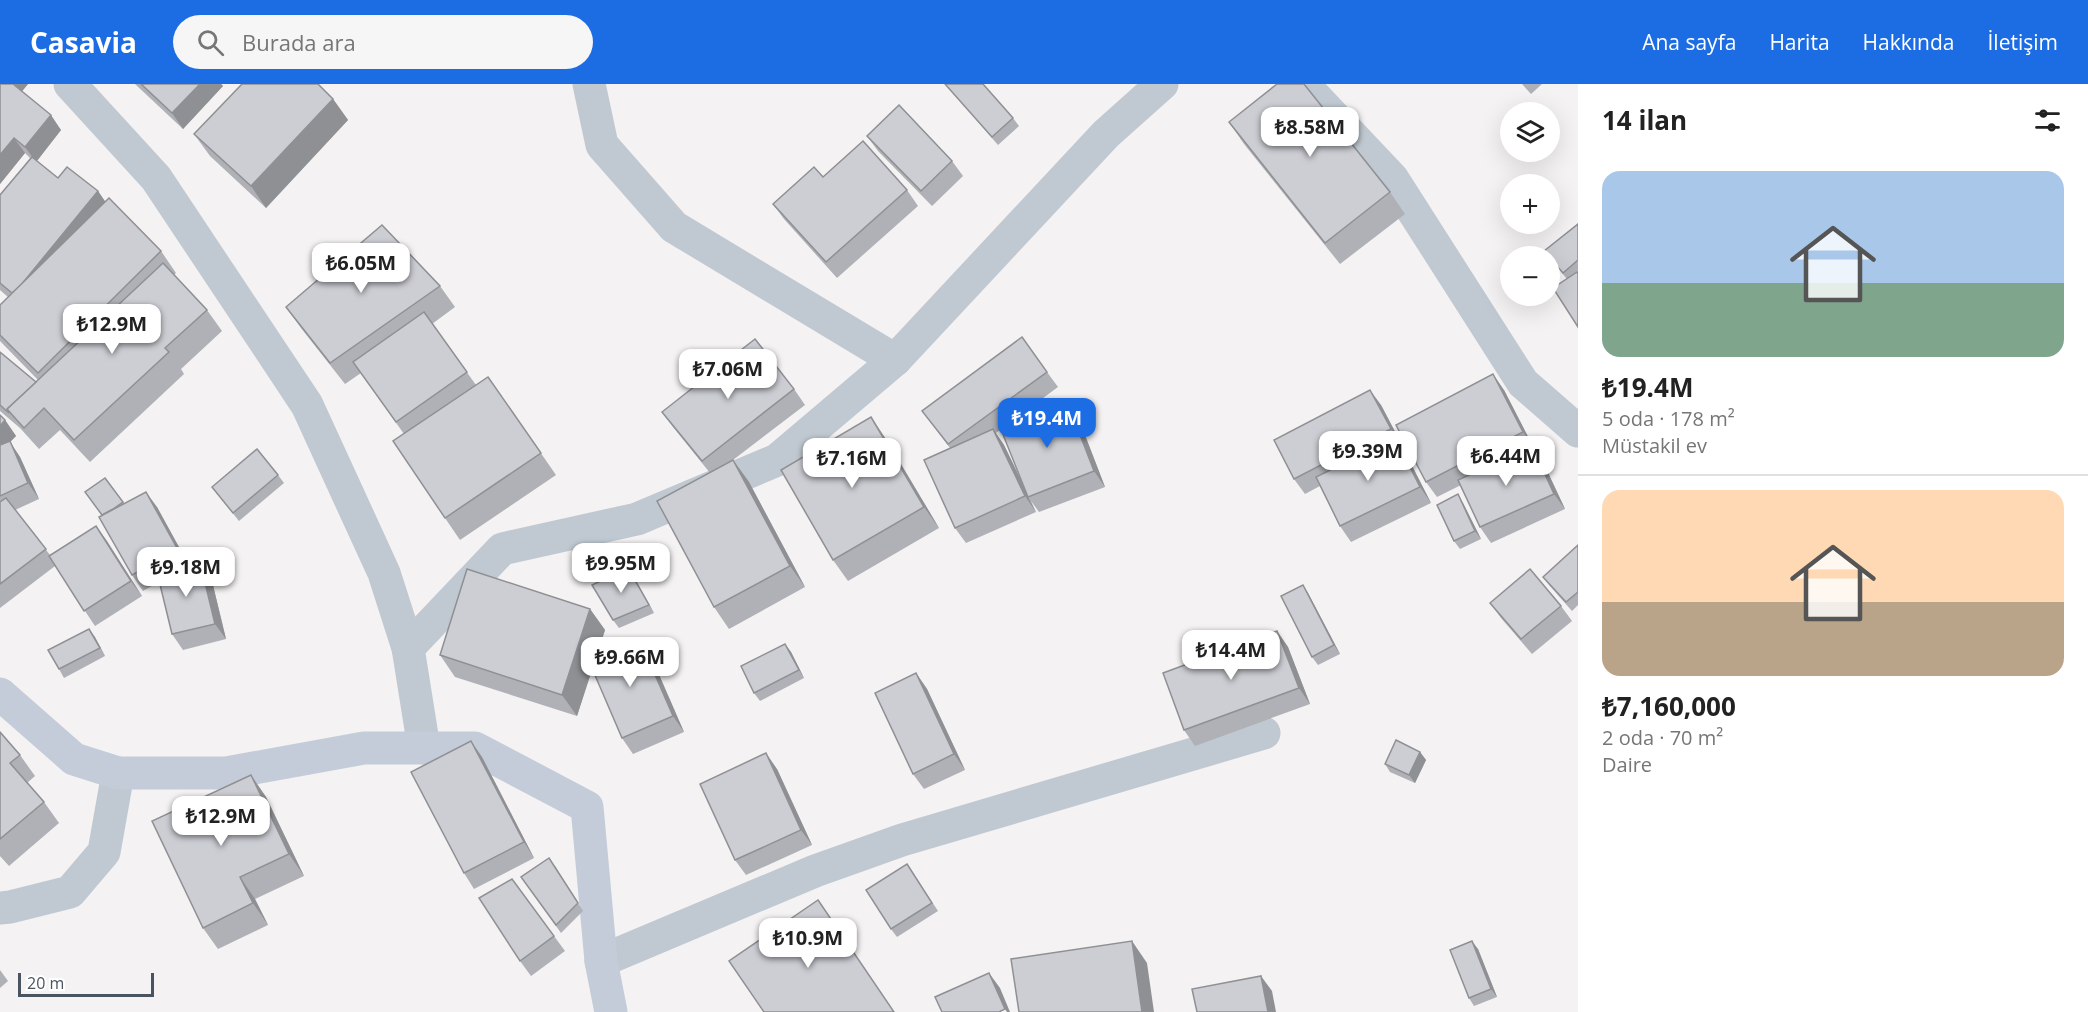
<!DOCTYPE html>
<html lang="tr">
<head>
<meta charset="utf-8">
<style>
  body { margin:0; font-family:"Open Sans",sans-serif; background:#f6f6f6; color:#222; height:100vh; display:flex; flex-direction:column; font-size:22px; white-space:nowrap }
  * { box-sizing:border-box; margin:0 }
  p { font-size:20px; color:#767676 }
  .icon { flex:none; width:33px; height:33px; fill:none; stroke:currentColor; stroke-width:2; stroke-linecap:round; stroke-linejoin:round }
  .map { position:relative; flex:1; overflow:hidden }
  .side { display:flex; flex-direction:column; background:#fff; width:510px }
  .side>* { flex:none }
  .tools { position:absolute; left:1500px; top:18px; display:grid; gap:12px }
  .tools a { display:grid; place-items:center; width:60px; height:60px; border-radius:50%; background:#fff; box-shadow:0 6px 24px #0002; font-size:30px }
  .scale { position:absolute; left:18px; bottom:15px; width:136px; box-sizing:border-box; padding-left:6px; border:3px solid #4a5460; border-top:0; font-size:16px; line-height:21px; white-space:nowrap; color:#4a5460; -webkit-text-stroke:4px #fff; paint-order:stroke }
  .price { position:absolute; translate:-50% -51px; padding:0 14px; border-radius:12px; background:#fff; color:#222; font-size:20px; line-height:39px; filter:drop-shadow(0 2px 3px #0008) }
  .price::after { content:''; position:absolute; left:50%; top:36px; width:18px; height:14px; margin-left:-9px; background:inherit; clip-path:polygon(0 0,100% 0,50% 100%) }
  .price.on { background:#1c6ce4; color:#fff }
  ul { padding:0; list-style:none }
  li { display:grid; align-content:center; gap:12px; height:318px; padding:0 24px }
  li+li { border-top:2px solid #e0e0e0 }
  li span { display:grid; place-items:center; height:186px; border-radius:18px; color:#555 }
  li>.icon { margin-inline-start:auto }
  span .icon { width:108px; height:108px; fill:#fffc; stroke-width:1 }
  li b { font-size:26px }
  h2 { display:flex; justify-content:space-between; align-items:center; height:72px; padding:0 24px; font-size:26px }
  header { display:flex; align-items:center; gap:36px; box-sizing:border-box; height:84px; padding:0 30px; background:#1c6ce4; color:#fff }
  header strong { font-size:28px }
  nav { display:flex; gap:33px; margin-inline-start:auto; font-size:21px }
  .search { width:420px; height:54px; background:#f6f6f6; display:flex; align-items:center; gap:15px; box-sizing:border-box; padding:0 21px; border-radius:33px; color:#767676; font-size:22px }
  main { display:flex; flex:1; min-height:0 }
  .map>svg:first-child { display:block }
</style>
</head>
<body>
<header>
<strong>Casavia</strong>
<div class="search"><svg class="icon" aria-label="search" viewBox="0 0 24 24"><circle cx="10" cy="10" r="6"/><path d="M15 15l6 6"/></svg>Burada ara</div>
<nav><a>Ana sayfa</a><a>Harita</a><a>Hakkında</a><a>İletişim</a></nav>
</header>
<main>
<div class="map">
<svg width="1578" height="928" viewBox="0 0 1578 928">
  <rect width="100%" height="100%" fill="#f4f2f2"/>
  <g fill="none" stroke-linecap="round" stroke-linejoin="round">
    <g stroke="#c0c9d1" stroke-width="33">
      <polyline points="70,0 156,94 307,321 384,489 408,564 424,664"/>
      <polyline points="589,0 602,61 674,143 895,276"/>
      <polyline points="1303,0 1392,94 1523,299 1578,347"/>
      <polyline points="408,564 502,465 637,435 777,376 895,276 1106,50 1162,0"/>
      <polyline points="0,824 10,823 70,808 104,768 118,689"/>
      <polyline points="601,877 815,787 902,756 1264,649"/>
    </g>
    <polyline stroke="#c3ccd8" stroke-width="33" points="0,610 74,675 118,689 226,689 364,664 475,664 587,723 601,877 611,928"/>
  </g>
  <g fill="#afb1b6" fill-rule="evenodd">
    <polygon points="0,0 28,0 22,7 61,46 37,77 58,94 98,107 105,118 161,167 176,189 174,191 207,226 222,247 181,285 184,290 90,378 60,346 39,365 20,344 0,327 0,268 36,298 38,296 0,257 0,221 8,213 0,206 0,111 30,74 25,69 0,100"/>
    <polygon points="135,0 221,0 223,2 183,45"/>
    <polygon points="945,0 1013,34 1019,42 998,61"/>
    <polygon points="1522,0 1542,0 1531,10"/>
    <polygon points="333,15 348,36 266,124 210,72 194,50"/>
    <polygon points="1229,38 1390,108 1405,130 1340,180 1244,60"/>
    <polygon points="867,52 952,77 963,92 932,122 878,67"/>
    <polygon points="823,93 907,106 918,122 837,194 784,135 773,120"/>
    <polygon points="1578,140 1578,189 1567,195 1544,167"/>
    <polygon points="440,202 455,223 432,240 476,301 488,293 556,391 460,456 445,434 404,350 361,289 345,300 301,244 286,223"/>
    <path d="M1047,288L1058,303L1008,340L1078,333L1105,403L1039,428L1031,417L1036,428L966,459L955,444L950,364L922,327ZM1001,345L1023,400L1004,361L996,349Z"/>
    <polygon points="794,305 805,321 733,376 749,398 805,503 729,545 714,523 710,389 673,343 662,328"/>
    <polygon points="1504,306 1533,364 1543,378 1565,425 1491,459 1480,443 1461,401 1437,413 1426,398"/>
    <polygon points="1381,321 1402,361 1401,361 1406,370 1431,419 1351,458 1340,442 1320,402 1305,410 1294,395"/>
    <polygon points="0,331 5,336 16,352 10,358 20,373 39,415 15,426 50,471 96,442 142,512 95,542 55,482 0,524"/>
    <polygon points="886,355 939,444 848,497 833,476"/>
    <polygon points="278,391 284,399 239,437 212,403"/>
    <polygon points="105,394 124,419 157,423 188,481 211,493 226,555 183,566 172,550 159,498 143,507 132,491 102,431"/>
    <polygon points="1463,419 1481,455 1460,465 1454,457"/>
    <polygon points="1578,461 1578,521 1572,527 1549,501 1543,493"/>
    <polygon points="628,484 634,493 654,529 619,544 613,536"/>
    <polygon points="1303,501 1308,509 1340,570 1318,581 1312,573"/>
    <polygon points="1490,519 1561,522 1572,537 1532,570 1501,534"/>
    <polygon points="590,525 605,546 597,572 650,570 684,648 633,670 622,654 592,585 577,632 455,593 440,571"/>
    <polygon points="89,545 105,572 64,594 59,585"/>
    <polygon points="1277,547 1288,563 1310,620 1195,662 1184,646"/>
    <polygon points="785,560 791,568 804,594 760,617 754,609"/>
    <polygon points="916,589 927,605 965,686 924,705 913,690"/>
    <polygon points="0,648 20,671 35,692 27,699 44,718 59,739 9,782 0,772"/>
    <polygon points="1420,668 1426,676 1415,699 1390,688 1385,680"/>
    <polygon points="482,673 534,774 474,805 464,789"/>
    <polygon points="777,685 812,761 746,791 735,776"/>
    <polygon points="251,691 266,713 304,792 255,815 268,841 218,865 203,844"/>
    <polygon points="907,780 938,827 897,853 891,845"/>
    <polygon points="555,782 583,827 561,849 521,793"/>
    <polygon points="554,852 565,867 531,892 520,877"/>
    <polygon points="1478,865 1497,913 1474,922 1469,914"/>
    <polygon points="0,886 8,897 0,904"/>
  </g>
  <g fill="#8f9094">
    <polygon points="11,0 28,0 19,11"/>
    <polygon points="200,0 221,0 223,2 183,45 172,29"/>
    <polygon points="333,15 348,36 266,124 251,102"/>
    <polygon points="51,31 61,46 36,78 25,63"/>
    <polygon points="14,54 25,69 0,100 0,71"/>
    <polygon points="98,107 109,123 13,210"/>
    <polygon points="1493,290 1504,306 1534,364 1523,348"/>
    <polygon points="1370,306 1381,321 1402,361 1391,345"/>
    <polygon points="1067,317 1078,333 1105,403 1094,387"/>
    <polygon points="871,333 886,355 939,444 924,423"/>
    <polygon points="5,336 16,352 10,358 20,373 39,415 28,399 0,369 0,342"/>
    <polygon points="993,345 1004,361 1029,413 1028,413 1036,428 1025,412"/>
    <polygon points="1395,354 1406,370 1431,419 1420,403"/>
    <polygon points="1532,362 1543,378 1565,425 1554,410"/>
    <polygon points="733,376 749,398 805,503 790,482"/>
    <polygon points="146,408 157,423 189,481 178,466"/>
    <polygon points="1458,410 1463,419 1481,455 1475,447"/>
    <polygon points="96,442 107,457 142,512 131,497"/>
    <polygon points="200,478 211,493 226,555 215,540"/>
    <polygon points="628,484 634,493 654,529 649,521"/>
    <polygon points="1303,501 1308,509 1340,570 1334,561"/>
    <polygon points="590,525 605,546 577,632 562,611"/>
    <polygon points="89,545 95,553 105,572 100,564"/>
    <polygon points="1277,547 1288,563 1310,620 1299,604"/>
    <polygon points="639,554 650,570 684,648 673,632"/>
    <polygon points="785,560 791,568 804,594 799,586"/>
    <polygon points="916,589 927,605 965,686 954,670"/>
    <polygon points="471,657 482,673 534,774 524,758"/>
    <polygon points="1420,668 1426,676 1415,699 1409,691"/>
    <polygon points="766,669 777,685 812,761 801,746"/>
    <polygon points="251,691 266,713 304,792 289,770"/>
    <polygon points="240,793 255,815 268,841 253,819"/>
    <polygon points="1132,857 1147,879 1154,928 1142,928"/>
    <polygon points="1472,857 1478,865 1497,913 1491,905"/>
    <polygon points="989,889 1000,904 1010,928 1007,928 1005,925"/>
    <polygon points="1261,892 1272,907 1276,928 1268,928"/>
  </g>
  <g fill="#ccced4" stroke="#8f9094" stroke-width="1.5">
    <polygon points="0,0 13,0 51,31 25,63 14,54 0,71"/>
    <polygon points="141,0 200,0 172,29"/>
    <polygon points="242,0 318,0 333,15 251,102 194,50"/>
    <polygon points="945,0 983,0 1013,34 992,53"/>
    <polygon points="1277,0 1304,0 1390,108 1325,159 1229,38"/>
    <polygon points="899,21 952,77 921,107 867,52"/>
    <polygon points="863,57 907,106 826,178 773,120 814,83 823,93"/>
    <polygon points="32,73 58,94 67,83 98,107 21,201 12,209 0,199 0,111"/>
    <polygon points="109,114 161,167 38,289 0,251 0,221"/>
    <polygon points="1578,140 1578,176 1563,189 1544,167"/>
    <polygon points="382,141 440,202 330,279 286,223"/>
    <polygon points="163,179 207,226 165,264 169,268 74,356 44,324 24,344 7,325"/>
    <polygon points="1577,188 1578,190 1578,243 1553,204"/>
    <polygon points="424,228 467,288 396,338 353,278"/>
    <polygon points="1022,253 1047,288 948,360 922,327"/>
    <polygon points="755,255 794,305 702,377 662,328"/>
    <polygon points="0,268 36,298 7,325 9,329 0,321"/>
    <polygon points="1493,290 1523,348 1426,398 1396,341"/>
    <polygon points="488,293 541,369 445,434 393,357"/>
    <polygon points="1370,306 1391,345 1294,395 1274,356"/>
    <polygon points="1067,317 1094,387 1028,413 1000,343"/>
    <polygon points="0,331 5,336 0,342"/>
    <polygon points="871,333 924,423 833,476 781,386"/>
    <polygon points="993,345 1025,412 955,444 924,376"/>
    <polygon points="1395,354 1420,403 1340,442 1316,393"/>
    <polygon points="10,357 28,399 0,412 0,361"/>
    <polygon points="1532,362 1554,410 1480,443 1458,396"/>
    <polygon points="257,365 278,391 233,429 212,403"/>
    <polygon points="733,376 790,482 714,523 657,417"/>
    <polygon points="105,394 123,418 113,425 102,431 85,408"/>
    <polygon points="146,408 178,466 132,491 99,433"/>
    <polygon points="1458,410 1475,447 1454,457 1437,421"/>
    <polygon points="6,414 46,465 0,500 0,418"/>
    <polygon points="96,442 131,497 84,527 49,472"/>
    <polygon points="1578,461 1578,508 1566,518 1543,493"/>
    <polygon points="200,478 215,540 172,550 157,488"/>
    <polygon points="628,484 649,521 613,536 592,501"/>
    <polygon points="467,485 590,525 562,611 440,571"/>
    <polygon points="1530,485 1561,522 1521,555 1490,519"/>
    <polygon points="1303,501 1334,561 1312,573 1281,512"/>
    <polygon points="89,545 100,564 59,585 48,566"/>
    <polygon points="1277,547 1299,604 1184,646 1163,589"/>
    <polygon points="639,554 673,632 622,654 588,575"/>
    <polygon points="785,560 799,586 754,609 741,582"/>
    <polygon points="916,589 954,670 913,690 875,609"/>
    <polygon points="0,648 20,671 10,679 44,718 0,755"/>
    <polygon points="1396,656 1420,668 1409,691 1385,680"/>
    <polygon points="471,657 524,758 464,789 411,688"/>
    <polygon points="766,669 801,746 735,776 700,700"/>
    <polygon points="251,691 289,770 240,793 253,819 203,844 152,737"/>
    <polygon points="549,774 578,819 556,841 521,793"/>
    <polygon points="907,780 932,819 891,845 866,806"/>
    <polygon points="512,795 554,852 520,877 479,814"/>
    <polygon points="818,816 894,928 764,928 729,877"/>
    <polygon points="1132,857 1142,928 1019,928 1011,875"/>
    <polygon points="1472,857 1491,905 1469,914 1450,866"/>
    <polygon points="989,889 1005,925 999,928 942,928 935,913"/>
    <polygon points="1261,892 1268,928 1197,928 1192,905"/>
  </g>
</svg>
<div class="tools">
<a><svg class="icon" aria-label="layers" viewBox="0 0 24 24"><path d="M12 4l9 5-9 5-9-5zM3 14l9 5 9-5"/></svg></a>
<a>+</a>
<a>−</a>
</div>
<div class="scale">20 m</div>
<b class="price" style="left:1310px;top:74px">₺8.58M</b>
<b class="price" style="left:361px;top:210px">₺6.05M</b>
<b class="price" style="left:112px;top:271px">₺12.9M</b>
<b class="price" style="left:728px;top:316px">₺7.06M</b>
<b class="price on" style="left:1047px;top:365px">₺19.4M</b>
<b class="price" style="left:1368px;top:398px">₺9.39M</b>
<b class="price" style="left:1506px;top:403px">₺6.44M</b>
<b class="price" style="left:852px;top:405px">₺7.16M</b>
<b class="price" style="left:621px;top:510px">₺9.95M</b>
<b class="price" style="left:186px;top:514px">₺9.18M</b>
<b class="price" style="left:1231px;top:597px">₺14.4M</b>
<b class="price" style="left:630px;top:604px">₺9.66M</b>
<b class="price" style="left:221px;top:763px">₺12.9M</b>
<b class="price" style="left:808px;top:885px">₺10.9M</b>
</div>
<section class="side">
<h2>14 ilan<svg class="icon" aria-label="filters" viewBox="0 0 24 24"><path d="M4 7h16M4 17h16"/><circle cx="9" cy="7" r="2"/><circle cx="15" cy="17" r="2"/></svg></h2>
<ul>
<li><span style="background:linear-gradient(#a9c7e8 60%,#7fa58c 0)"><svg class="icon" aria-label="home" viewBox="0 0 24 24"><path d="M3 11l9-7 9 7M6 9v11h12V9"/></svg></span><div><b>₺19.4M</b><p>5 oda · 178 m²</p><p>Müstakil ev</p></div></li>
<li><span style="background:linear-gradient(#ffd9b3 60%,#b9a48a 0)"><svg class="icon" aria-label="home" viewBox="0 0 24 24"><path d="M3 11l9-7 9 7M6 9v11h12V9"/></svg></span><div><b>₺7,160,000</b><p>2 oda · 70 m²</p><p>Daire</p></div></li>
</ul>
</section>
</main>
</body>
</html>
